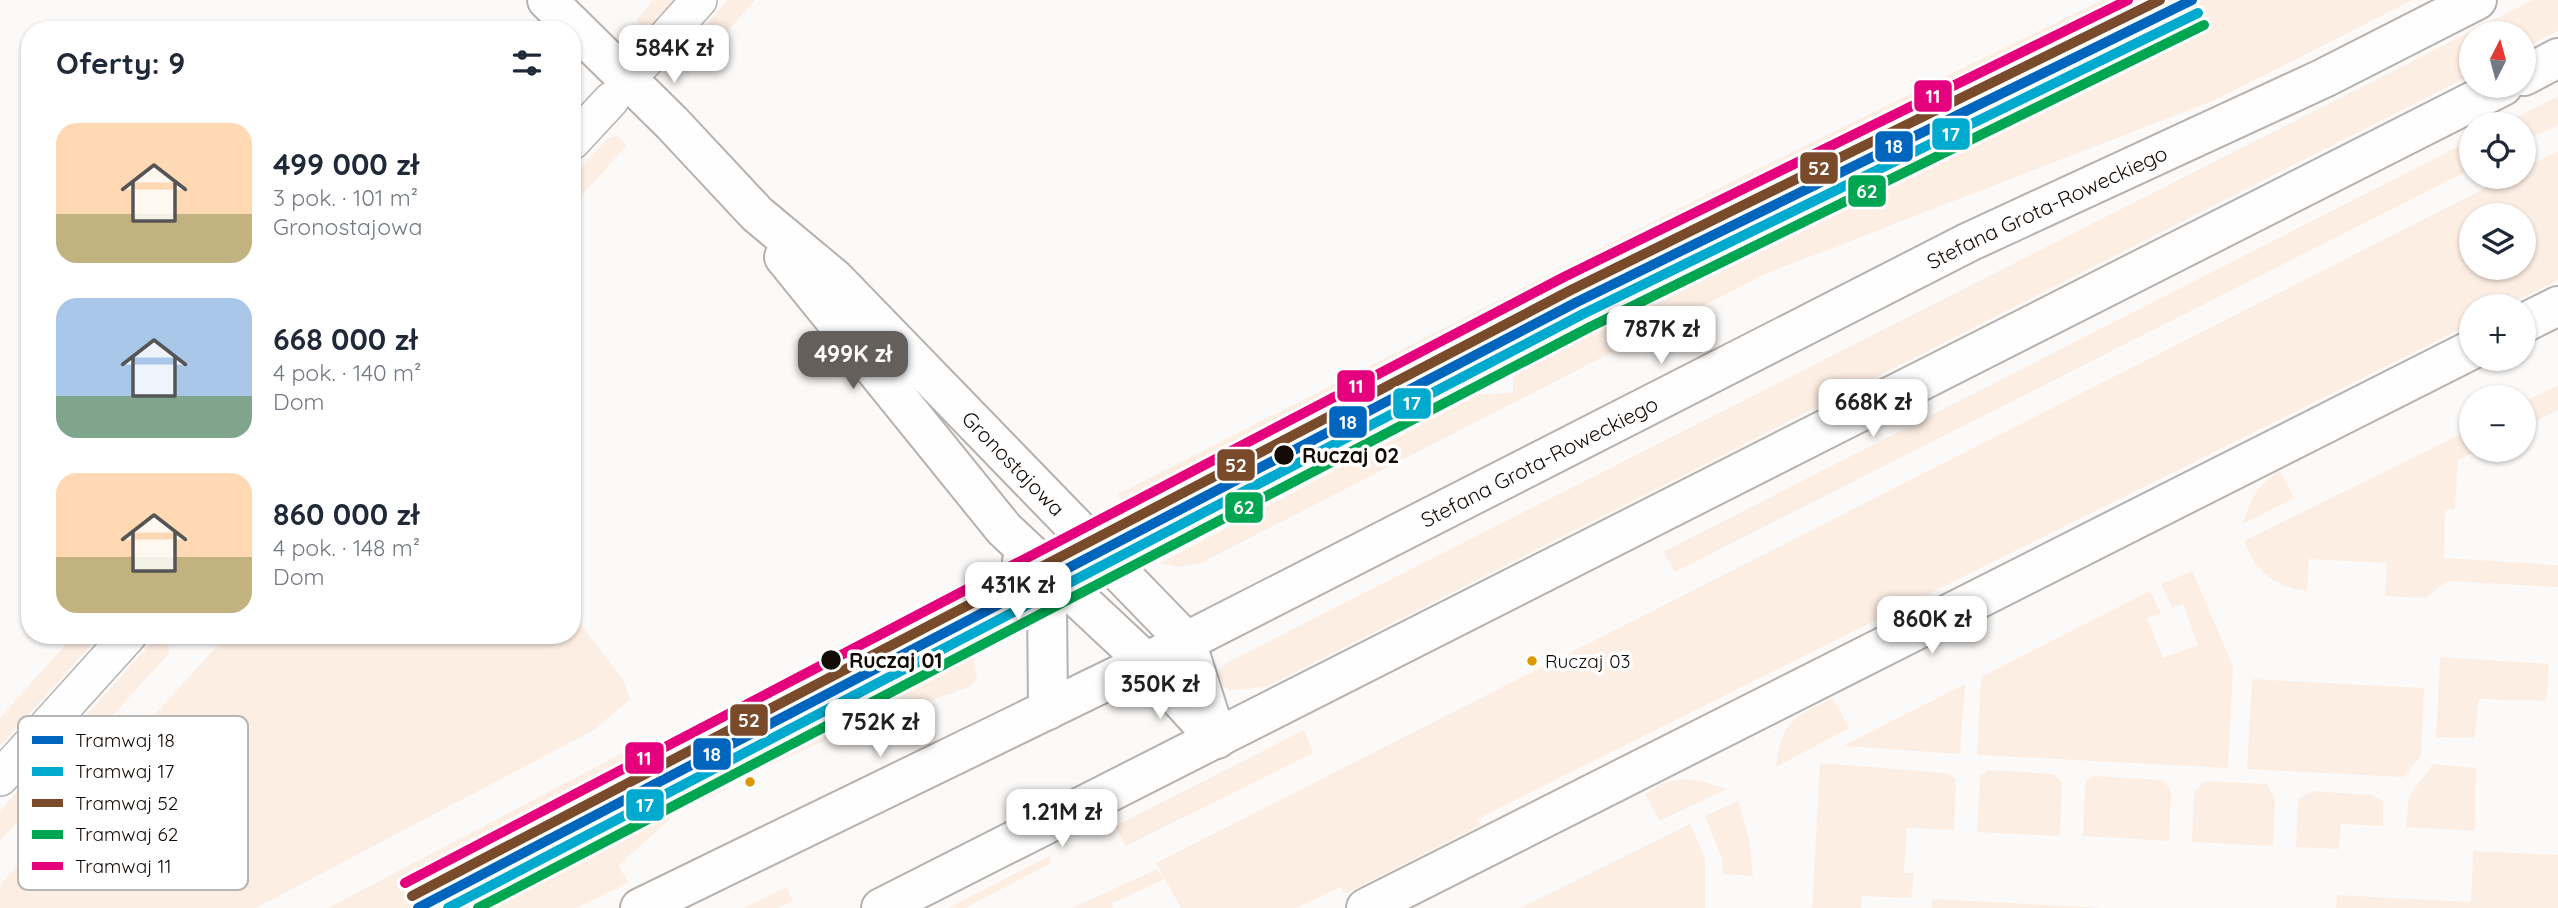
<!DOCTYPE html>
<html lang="pl">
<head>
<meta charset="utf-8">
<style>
  body { margin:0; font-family:Quicksand,sans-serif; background:#f2f2f3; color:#1f2937; height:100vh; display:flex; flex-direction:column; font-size:26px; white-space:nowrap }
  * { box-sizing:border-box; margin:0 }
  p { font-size:23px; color:#747a83 }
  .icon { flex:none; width:38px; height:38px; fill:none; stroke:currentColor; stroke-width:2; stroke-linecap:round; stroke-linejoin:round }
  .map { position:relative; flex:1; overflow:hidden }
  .sheet { position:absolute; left:21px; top:21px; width:560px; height:623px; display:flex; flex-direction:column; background:#fff; border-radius:28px; box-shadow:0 2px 5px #0004 }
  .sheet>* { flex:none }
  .needle { width:46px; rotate:6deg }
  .tools { position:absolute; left:2459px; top:21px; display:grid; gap:14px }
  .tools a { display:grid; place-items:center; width:77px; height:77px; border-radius:50%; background:#fff; box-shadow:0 2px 5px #0004; font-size:35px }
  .price { position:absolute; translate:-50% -60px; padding:0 16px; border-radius:14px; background:#fff; color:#222; font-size:23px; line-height:46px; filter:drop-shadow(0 2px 4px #0008) }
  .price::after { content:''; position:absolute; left:50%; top:42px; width:21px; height:16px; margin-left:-10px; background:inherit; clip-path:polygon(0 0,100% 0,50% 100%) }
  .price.selected { background:#645f5b; color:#fff }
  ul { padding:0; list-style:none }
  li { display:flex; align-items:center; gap:21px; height:175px; padding:0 35px }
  li span { display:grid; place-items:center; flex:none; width:196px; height:140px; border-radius:21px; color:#555 }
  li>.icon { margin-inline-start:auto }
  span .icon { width:84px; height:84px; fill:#fffc; stroke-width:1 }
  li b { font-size:30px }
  h2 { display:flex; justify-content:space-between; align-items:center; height:84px; padding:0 35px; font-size:30px }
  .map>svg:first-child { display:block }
</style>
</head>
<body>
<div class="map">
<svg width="2558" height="908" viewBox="0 0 2558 908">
  <rect width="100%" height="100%" fill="#fcfaf8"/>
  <g fill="#fdeee4" fill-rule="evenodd">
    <polygon points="653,0 675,0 644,36 637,19"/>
    <polygon points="728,0 755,0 687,77 680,55"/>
    <polygon points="2102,0 2413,0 2215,100 1765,274 1201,563 1179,567 1160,563 1479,394 1513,393 1513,377 1476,385 1454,357 1133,520 1118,494 1729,183"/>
    <path d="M2533,0H2558V31L2524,48V33H2471V75L1266,687L1229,690L1220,684C1217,673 1220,667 1230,661Z"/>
    <polygon points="2558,96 2558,125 2524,142 2524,124 2503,124"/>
    <polygon points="617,135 627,145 572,206 572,178 607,139"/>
    <polygon points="2471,140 2471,169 1675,572 1663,552"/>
    <path d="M2558,151V280L2506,306H2471V324L1477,819L1480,825L1345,894L1340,887L1297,908H1181L1156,863L2507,177H2524V168ZM2471,215H2524V268H2471Z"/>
    <polygon points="2558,385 2558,410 2524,427 2524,402"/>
    <path d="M2471,429V450H2478L2458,460L2455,509L2445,511L2444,558L2558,565V587L2447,581L2426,598L2385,596L2387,563L2309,559L2307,591C2275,588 2255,570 2244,541Z"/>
    <path d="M2280,471L2294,498L2243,524C2250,499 2258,484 2280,471Z"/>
    <polygon points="2192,571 2233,666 2228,768 1977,755 1981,677 2150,591 2161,613 2147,618 2163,658 2198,645 2183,604 2172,608 2161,584"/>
    <polygon points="958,608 971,636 977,679 969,687 844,732 768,766 765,762 727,783 728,788 675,814 618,866 629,882 577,908 328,908 632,748 644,772"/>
    <polygon points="572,613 623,679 630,699 594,730 256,908 0,908 0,885 227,635 572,635"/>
    <polygon points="74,635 100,635 0,746 0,718"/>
    <polygon points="160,639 169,647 169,653 0,841 0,811 153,641"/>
    <polygon points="2440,657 2549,664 2547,701 2479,699 2474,738 2436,737"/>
    <polygon points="2252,679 2424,688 2421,756 2403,777 2247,769"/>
    <polygon points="1965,684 1960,754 1843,746"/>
    <path d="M1833,698L1849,728L1776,767C1781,720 1795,717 1833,698Z"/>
    <polygon points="1304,730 1313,753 1126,846 1115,826"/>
    <polygon points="1820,763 1947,773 1956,780 1954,830 1907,828 1904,873 1914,873 1911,898 1862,896 1861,908 1812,908"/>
    <polygon points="2433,764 2476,768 2475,831 2406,827 2409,796"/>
    <polygon points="1988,770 2053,774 2062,783 2060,836 1977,832 1980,776"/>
    <polygon points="2093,776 2163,780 2171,791 2169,841 2083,836 2085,782"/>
    <polygon points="1682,779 1701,781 1727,789 1659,821 1645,794 1663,783"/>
    <polygon points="2205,781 2267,784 2275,798 2273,846 2192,842 2194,792"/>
    <polygon points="2311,791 2373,795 2383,802 2383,826 2341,824 2339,849 2296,847 2298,800"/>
    <polygon points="1738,801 1749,838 1753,876 1723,874 1722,858 1705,816"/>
    <polygon points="1690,824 1705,858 1705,908 1520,908"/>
    <polygon points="2473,851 2558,855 2558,908 2336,908 2337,895 2471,902"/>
    <polygon points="1049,856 1051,863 965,908 948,908"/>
    <polygon points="1157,869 1164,879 1111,904 1113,908 1072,908"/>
    <polygon points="786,887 793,900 779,908 744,908"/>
    <polygon points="1932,899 2104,908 1932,908"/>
  </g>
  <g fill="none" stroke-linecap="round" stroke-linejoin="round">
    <defs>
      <g id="pedestrian">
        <polyline points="643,63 699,0"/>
        <polyline points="572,142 611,100"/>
        <polyline points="0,778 129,635"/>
      </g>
      <g id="minor">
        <path id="s1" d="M547,0L672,123L757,214L835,279L1186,641L1217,739"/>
        <polyline points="784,257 1004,529 1146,662 1208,730"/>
        <polyline points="2524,323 2558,306"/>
        <polyline points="1022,561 1047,604 1048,710"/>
        <polyline points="1366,908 2471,350"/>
      </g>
      <g id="secondary">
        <polyline points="2524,76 2558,58"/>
        <path id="s2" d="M640,908L1146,662L1969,242L2324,78L2477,0"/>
        <polyline points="881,908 2503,86"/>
      </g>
    </defs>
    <use href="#pedestrian" stroke="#b6b1ad" stroke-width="38"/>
    <use href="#minor" stroke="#b6b1ad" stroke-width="42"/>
    <use href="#secondary" stroke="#b6b1ad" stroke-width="42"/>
    <use href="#pedestrian" stroke="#fffefe" stroke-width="35"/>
    <use href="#minor" stroke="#fffefe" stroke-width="38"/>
    <use href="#secondary" stroke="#fffefe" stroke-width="38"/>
    <defs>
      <polyline id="tram-1" points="418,908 1577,302 2192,0"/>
      <polyline id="tram-2" points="448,908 1583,314 2198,13"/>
      <polyline id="tram-3" points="412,896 1571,290 2160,0"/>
      <polyline id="tram-4" points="478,908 1590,327 2204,25"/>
      <polyline id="tram-5" points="405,883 1564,277 2128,0"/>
    </defs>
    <use href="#tram-1" stroke="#fff" stroke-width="16"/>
    <use href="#tram-2" stroke="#fff" stroke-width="16"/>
    <use href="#tram-3" stroke="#fff" stroke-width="16"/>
    <use href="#tram-4" stroke="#fff" stroke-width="16"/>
    <use href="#tram-5" stroke="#fff" stroke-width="16"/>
    <use href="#tram-1" stroke="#0065bd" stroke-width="10"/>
    <use href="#tram-2" stroke="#00a9ce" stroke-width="10"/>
    <use href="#tram-3" stroke="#7a4b2a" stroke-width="10"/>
    <use href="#tram-4" stroke="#00a651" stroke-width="10"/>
    <use href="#tram-5" stroke="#e5007d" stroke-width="10"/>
  </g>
  <g fill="#120b06" stroke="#fff" stroke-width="2.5">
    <circle cx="1284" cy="455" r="11"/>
    <circle cx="831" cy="660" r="11"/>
  </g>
  <g fill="#e09601" stroke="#fff" stroke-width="2.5">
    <circle cx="1532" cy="661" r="6"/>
    <circle cx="750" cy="782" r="6"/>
  </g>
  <g text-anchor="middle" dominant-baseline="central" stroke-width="7" stroke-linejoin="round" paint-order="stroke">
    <g font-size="19" fill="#120b06" stroke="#fff" text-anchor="start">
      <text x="1545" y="661">Ruczaj 03</text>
    </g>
    <g font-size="21" fill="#120b06" stroke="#fff">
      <text stroke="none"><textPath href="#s2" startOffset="1572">Stefana Grota-Roweckiego</textPath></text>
      <text stroke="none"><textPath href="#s2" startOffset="1004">Stefana Grota-Roweckiego</textPath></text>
      <text stroke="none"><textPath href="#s1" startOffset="658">Gronostajowa</textPath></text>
    </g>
    <g font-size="21" font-weight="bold" fill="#120b06" stroke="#fff" text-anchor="start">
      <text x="1302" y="455">Ruczaj 02</text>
      <text x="849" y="660">Ruczaj 01</text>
    </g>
  </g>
  <rect x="18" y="716" width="230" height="174" rx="10" fill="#fff" stroke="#b8b6b4" stroke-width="2"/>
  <rect x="32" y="736" width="31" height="8" fill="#0065bd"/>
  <rect x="32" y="767" width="31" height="9" fill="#00a9ce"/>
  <rect x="32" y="799" width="31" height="8" fill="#7a4b2a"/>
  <rect x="32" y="830" width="31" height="9" fill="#00a651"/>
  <rect x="32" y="862" width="31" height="8" fill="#e5007d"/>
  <g font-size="19" fill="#120b06">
    <text x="75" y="747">Tramwaj 18</text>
    <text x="75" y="778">Tramwaj 17</text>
    <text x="75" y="810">Tramwaj 52</text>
    <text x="75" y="841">Tramwaj 62</text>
    <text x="75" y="873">Tramwaj 11</text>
  </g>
  <g stroke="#fff" stroke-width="2.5">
    <rect x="1913" y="79" width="40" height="34" rx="7" fill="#e5007d"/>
    <rect x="1931" y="117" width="40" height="34" rx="7" fill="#00a9ce"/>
    <rect x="1874" y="130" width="40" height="33" rx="7" fill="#0065bd"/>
    <rect x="1799" y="151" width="40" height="34" rx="7" fill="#7a4b2a"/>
    <rect x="1847" y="174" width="40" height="34" rx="7" fill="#00a651"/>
    <rect x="1336" y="369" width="40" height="34" rx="7" fill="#e5007d"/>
    <rect x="1392" y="387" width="40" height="33" rx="7" fill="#00a9ce"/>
    <rect x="1328" y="405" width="40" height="34" rx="7" fill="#0065bd"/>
    <rect x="1216" y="448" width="40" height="34" rx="7" fill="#7a4b2a"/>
    <rect x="1224" y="491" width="40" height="33" rx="7" fill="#00a651"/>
    <rect x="729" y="703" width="40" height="34" rx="7" fill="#7a4b2a"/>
    <rect x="692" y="737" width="40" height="34" rx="7" fill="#0065bd"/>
    <rect x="624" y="741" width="41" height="34" rx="7" fill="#e5007d"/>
    <rect x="625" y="788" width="40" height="34" rx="7" fill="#00a9ce"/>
  </g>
  <g font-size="19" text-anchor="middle" font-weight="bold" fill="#fff">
    <text x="1933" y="103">11</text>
    <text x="1951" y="141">17</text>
    <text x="1894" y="153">18</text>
    <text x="1819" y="175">52</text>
    <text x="1867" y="198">62</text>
    <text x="1356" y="393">11</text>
    <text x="1412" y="410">17</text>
    <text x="1348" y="429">18</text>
    <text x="1236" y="472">52</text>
    <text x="1244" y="514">62</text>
    <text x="749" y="727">52</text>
    <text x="712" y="761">18</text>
    <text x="644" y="765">11</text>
    <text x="645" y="812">17</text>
  </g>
</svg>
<div class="tools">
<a><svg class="needle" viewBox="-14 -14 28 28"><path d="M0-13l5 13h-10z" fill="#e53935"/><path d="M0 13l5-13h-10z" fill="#747a83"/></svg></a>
<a><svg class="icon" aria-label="locate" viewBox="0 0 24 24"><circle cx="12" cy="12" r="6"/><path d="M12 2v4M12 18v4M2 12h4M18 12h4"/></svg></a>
<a><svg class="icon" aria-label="layers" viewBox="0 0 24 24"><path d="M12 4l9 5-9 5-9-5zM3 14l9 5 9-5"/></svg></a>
<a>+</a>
<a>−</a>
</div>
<b class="price" style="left:674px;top:85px">584K zł</b>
<b class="price" style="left:1661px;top:366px">787K zł</b>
<b class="price selected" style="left:853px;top:391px">499K zł</b>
<b class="price" style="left:1873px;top:439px">668K zł</b>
<b class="price" style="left:1018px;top:622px">431K zł</b>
<b class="price" style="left:1932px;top:656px">860K zł</b>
<b class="price" style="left:1160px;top:721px">350K zł</b>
<b class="price" style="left:880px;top:759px">752K zł</b>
<b class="price" style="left:1062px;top:849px">1.21M zł</b>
<section class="sheet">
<h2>Oferty: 9<svg class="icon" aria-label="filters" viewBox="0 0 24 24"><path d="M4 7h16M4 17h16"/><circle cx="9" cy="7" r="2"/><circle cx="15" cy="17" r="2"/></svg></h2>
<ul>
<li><span style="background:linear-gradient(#ffd9b3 65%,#c2b280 0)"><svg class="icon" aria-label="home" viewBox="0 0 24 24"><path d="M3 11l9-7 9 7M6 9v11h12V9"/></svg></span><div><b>499 000 zł</b><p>3 pok. · 101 m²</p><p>Gronostajowa</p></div></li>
<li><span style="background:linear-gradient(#a9c7e8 70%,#7fa58c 0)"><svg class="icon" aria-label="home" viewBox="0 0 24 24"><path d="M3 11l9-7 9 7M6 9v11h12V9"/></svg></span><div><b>668 000 zł</b><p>4 pok. · 140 m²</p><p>Dom</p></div></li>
<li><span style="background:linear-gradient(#ffd9b3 60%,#c2b280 0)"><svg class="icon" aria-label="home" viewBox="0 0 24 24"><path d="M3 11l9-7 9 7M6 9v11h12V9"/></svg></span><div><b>860 000 zł</b><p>4 pok. · 148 m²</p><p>Dom</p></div></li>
</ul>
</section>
</div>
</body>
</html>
